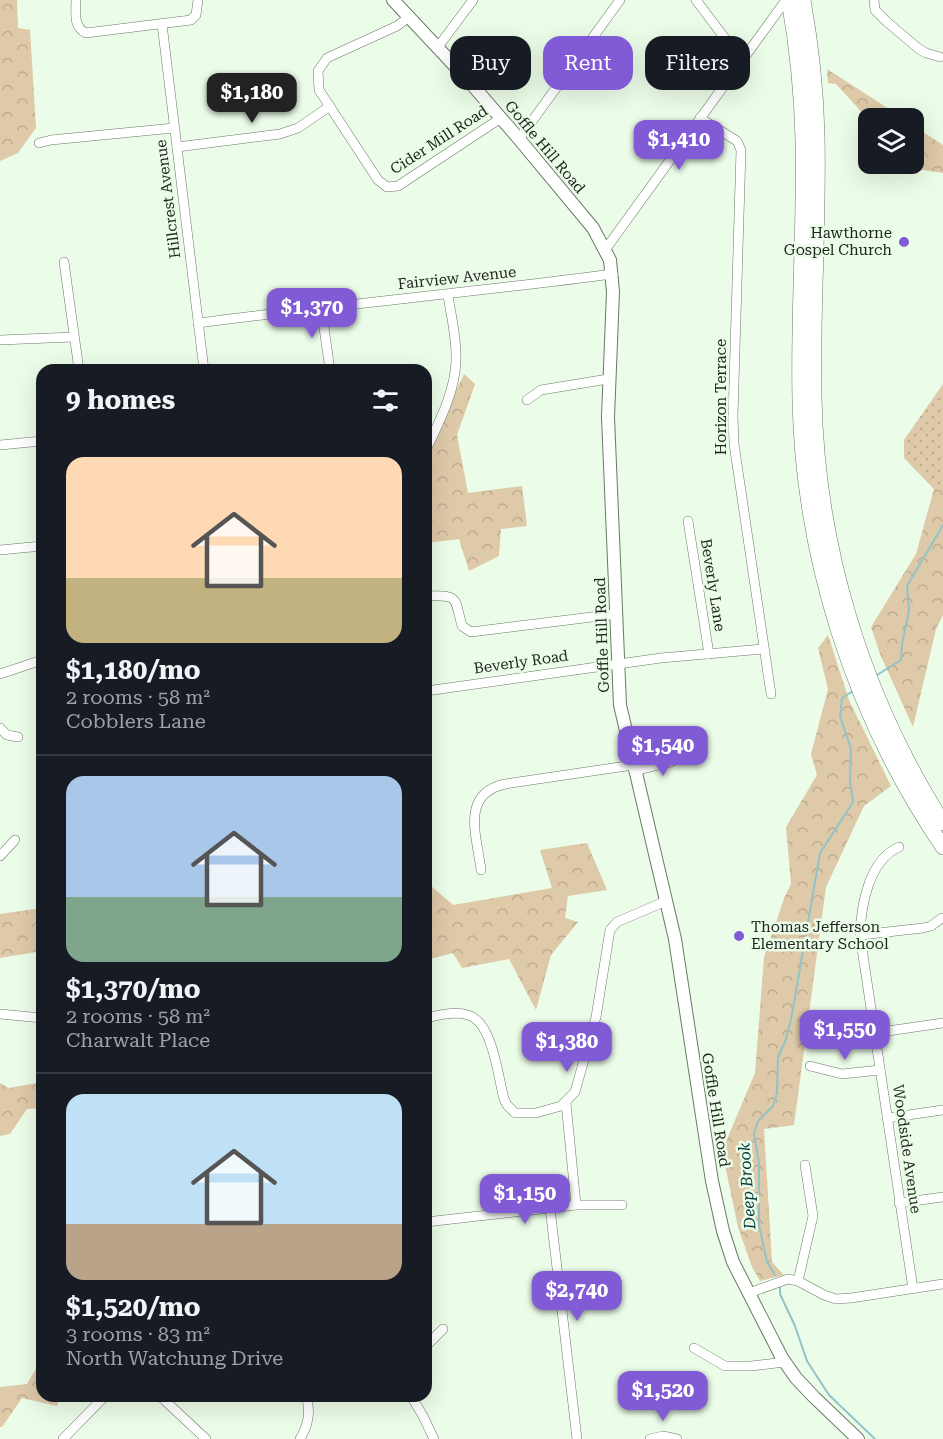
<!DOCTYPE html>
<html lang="en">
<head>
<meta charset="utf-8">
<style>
  body { margin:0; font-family:"Roboto Serif",serif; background:#20242c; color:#f1f3f6; height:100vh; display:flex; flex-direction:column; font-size:22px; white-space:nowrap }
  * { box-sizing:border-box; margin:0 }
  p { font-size:20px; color:#9ea1a6 }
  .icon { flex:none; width:33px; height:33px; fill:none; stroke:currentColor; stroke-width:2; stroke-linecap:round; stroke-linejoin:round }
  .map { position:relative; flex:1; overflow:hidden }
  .side { position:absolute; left:36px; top:364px; width:396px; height:1038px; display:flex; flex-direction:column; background:#171b24; border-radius:18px; box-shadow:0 6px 24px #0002 }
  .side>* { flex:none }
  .hud { position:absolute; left:450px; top:36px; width:402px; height:54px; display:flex; gap:12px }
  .controls { position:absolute; left:858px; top:108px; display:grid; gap:12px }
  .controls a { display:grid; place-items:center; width:66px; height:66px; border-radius:12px; background:#171b24; box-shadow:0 6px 24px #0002; font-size:30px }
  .price { position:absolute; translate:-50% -51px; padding:0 14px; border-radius:12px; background:#815bd6; color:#fff; font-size:20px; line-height:39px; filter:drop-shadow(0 2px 3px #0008) }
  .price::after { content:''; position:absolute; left:50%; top:36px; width:18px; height:14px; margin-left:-9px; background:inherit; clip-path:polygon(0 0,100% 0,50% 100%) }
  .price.selected { background:#222; color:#fff }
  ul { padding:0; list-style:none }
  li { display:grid; align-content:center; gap:12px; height:318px; padding:0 30px }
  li+li { border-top:2px solid #363941 }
  li span { display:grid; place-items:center; height:186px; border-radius:18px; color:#555 }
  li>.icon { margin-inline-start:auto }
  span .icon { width:108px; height:108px; fill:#fffc; stroke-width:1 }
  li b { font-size:26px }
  h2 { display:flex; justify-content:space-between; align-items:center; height:72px; padding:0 30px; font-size:26px }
  .chip { padding:0 21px; border-radius:18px; background:#171b24; box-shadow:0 6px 24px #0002; font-size:21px; line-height:54px }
  .chip.selected { background:#815bd6; color:#fff }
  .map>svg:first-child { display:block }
</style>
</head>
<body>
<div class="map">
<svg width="943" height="1439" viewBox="0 0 943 1439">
  <defs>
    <pattern id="forest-crowns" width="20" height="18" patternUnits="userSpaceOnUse" patternTransform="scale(1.5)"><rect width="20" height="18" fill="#dec9a8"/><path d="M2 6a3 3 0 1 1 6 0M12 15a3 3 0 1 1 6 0" fill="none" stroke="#beac90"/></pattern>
    <pattern id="park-dots" width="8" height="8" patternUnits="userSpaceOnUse" patternTransform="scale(1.5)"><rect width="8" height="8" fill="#dec9a8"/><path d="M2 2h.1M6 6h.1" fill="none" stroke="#beac90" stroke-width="1.8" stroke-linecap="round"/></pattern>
  </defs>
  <rect width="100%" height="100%" fill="#ebfce8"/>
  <g fill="url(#forest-crowns)">
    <polygon points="0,0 17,0 18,28 30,30 36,128 18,153 0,161"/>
    <polygon points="827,69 903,118 868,119 836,84 828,83"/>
    <polygon points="914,126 943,145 943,173 888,165 914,164"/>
    <polygon points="464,374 475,384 457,435 468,493 522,486 527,526 501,529 499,556 469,571 459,539 426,543 426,452"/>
    <polygon points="943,483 943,615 936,629 913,727 880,654 871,627 916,554 934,489"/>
    <polygon points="828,635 849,700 891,786 864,806 826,887 794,1125 764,1129 772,1262 784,1275 760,1281 752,1267 738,1227 722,1151 755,1073 764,957 785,896 791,884 786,827 817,775 811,754 828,689 818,648"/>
    <polygon points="587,843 607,890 568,896 565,918 578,922 551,955 536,1010 509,959 462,968 453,953 426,960 426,872 430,885 453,905 552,888 540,850"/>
    <polygon points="42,908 42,951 0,958 0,914"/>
    <polygon points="42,1082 42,1108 27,1109 10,1134 0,1136 0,1083 9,1088"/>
    <polygon points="42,1358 42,1396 60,1397 57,1406 22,1398 2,1427 0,1427 0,1387 27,1384"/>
  </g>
  <polygon fill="url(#park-dots)" points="943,384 943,483 934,489 904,458 904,440"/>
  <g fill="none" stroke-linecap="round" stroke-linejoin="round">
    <g stroke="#90c4c8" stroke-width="2">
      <polyline points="877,675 901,660 902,644 909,611 907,586 943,525"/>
      <polyline points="775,1275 767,1262 759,1225 759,1164 754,1133 758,1121 773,1106 777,1093 778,1057 785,1042 791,1020 820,853 853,802 850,780 851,749 840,716 842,698 853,691"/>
      <polyline points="780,1288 780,1294 795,1326 807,1361 829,1395 875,1439"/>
    </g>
    <defs>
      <g id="minor">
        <path d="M76,0C76,13 73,27 86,33L191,20L196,15L198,0"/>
        <polyline points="696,0 742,61"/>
        <polyline points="874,0 875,10 887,22 919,49 926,53 940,57"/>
        <polyline points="409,17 397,26 327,58 318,71 319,90 378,180 387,187 398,186 501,118"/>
        <polyline points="162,24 204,370"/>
        <polyline points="438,47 473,0"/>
        <polyline points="700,118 737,141 741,150 733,416 734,444 771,694"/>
        <polyline points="519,139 620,0"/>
        <polyline points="39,143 51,140 174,128"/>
        <polyline points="177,147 280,134 298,128 330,106"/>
        <polyline points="605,250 786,0"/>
        <polyline points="64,262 79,370"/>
        <polyline points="321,307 330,370"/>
        <path d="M198,323C336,305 475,292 613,274"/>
        <polyline points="0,340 74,337"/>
        <polyline points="527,400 541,390 608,379"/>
        <polyline points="0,445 42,441"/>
        <path d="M426,450C439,422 455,392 456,361C457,339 451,316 448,295"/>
        <polyline points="688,521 709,654"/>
        <polyline points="0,550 42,546"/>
        <path d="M426,596C460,595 454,597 462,626L471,632L616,614"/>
        <polyline points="0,674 39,661"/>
        <polyline points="426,691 661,658 763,649"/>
        <polyline points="0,728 7,735 18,737"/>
        <polyline points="634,771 671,762 683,756"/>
        <path d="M899,847C869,860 861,905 860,935L913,1289"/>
        <polyline points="0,856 15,840"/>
        <path d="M481,870C477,836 460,794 505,784L633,765"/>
        <polyline points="860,935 923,928 931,926 942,918"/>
        <polyline points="0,1014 42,1018"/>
        <path d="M426,1018C439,1015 455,1011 468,1015C493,1022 498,1077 504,1099L507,1105L515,1113H536L561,1106L575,1092L596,1017L610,930L617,922L666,901"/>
        <polyline points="874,1033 943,1023"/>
        <polyline points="810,1066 842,1074 880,1070"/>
        <polyline points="566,1103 576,1205"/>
        <polyline points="887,1118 943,1110"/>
        <polyline points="899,1203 943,1197"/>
        <polyline points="550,1208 577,1439"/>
        <polyline points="426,1222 576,1205 622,1205"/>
        <polyline points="798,1281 813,1216 805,1165"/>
        <polyline points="749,1293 788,1279 798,1281 824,1295 836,1299 851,1298 943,1284"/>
        <polyline points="426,1346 443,1329"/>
        <polyline points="694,1348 725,1366 751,1366 785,1362"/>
        <polyline points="160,1396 206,1439"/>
        <polyline points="411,1396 423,1416 434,1439"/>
        <polyline points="63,1439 105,1396"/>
        <path d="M300,1439C308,1426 311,1411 306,1396"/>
        <polyline points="650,1439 663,1436 677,1439"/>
      </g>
      <polyline id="major" points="393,0 468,80 519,139 593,228 610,260 613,292 608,417 620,705 675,939 712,1181 723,1231 733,1262 782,1358 796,1378 814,1397 858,1439"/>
      <g id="highway">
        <path d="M789,0C797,46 802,93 803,140C805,226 798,313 800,399C803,557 854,716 943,847"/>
        <path d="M803,0C811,45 816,90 817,135C819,223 812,311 814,398C817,548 863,697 943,823"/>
      </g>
    </defs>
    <use href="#minor" stroke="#6a7967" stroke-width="10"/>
    <use href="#major" stroke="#6a7967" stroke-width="14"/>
    <use href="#highway" stroke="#6a7967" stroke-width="16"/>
    <use href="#minor" stroke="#fff" stroke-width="9"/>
    <use href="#major" stroke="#fff" stroke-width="12"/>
    <use href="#highway" stroke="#fff" stroke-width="15"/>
  </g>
  <g fill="#815bd6" stroke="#ebfce8" stroke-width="2">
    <circle cx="904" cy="242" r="6"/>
    <circle cx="739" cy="936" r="6"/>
  </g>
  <g text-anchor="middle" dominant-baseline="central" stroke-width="5" stroke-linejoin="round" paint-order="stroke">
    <g font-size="15" fill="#1f251e" stroke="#ebfce8">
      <text transform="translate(439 140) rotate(-33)">Cider Mill Road</text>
      <text transform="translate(545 147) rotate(50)">Goffle Hill Road</text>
      <text transform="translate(168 199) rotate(-97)">Hillcrest Avenue</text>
      <text transform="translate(457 278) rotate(-6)">Fairview Avenue</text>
      <text transform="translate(721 397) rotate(-90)">Horizon Terrace</text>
      <text transform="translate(713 585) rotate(81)">Beverly Lane</text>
      <text transform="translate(602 635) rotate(-92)">Goffle Hill Road</text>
      <text transform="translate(521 662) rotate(-8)">Beverly Road</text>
      <text transform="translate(716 1110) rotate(81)">Goffle Hill Road</text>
      <text transform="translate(907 1149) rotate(82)">Woodside Avenue</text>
    </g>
    <g font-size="15" fill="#1f251e" stroke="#ebfce8" text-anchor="end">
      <text x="892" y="233">Hawthorne<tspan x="892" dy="17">Gospel Church</tspan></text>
      <text x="751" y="927" text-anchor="start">Thomas Jefferson<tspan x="751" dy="17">Elementary School</tspan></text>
    </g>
    <g font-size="16" font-style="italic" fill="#04383b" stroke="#ebfce8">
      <text transform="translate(747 1186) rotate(-94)">Deep Brook</text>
    </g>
  </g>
</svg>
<div class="controls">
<a><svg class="icon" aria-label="layers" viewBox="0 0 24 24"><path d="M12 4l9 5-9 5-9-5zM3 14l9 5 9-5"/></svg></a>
</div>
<b class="price selected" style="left:252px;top:124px">$1,180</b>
<b class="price" style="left:679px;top:171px">$1,410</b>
<b class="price" style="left:312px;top:339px">$1,370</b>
<b class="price" style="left:663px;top:777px">$1,540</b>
<b class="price" style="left:845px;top:1061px">$1,550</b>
<b class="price" style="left:567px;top:1073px">$1,380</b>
<b class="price" style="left:525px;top:1225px">$1,150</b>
<b class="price" style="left:577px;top:1322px">$2,740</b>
<b class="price" style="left:663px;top:1422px">$1,520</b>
<div class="hud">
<a class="chip">Buy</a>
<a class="chip selected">Rent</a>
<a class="chip">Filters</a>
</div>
<section class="side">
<h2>9 homes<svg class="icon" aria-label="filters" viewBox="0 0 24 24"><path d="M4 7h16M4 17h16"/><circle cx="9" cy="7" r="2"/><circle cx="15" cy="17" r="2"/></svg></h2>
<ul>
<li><span style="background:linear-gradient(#ffd9b3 65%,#c2b280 0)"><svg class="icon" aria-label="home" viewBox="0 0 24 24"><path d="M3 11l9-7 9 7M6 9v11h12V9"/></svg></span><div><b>$1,180/mo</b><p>2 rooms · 58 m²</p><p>Cobblers Lane</p></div></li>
<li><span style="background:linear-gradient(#a9c7e8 65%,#7fa58c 0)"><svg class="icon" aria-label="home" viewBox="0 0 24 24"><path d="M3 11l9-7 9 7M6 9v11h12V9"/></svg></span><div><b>$1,370/mo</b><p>2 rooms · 58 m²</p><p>Charwalt Place</p></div></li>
<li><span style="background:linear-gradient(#bfe0f5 70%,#b9a48a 0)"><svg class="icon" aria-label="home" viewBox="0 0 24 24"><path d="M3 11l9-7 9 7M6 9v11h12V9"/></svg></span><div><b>$1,520/mo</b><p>3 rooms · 83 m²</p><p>North Watchung Drive</p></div></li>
</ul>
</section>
</div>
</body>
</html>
